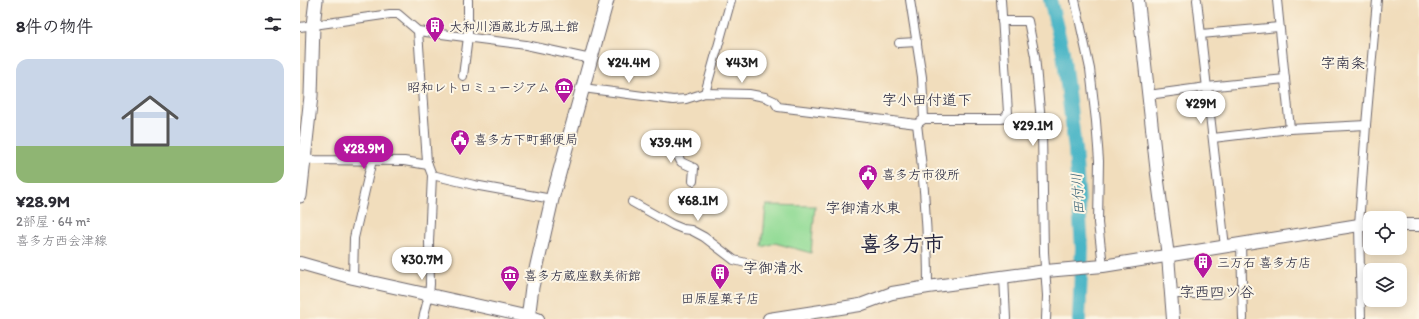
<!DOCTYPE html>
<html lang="ja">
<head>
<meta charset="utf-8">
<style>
  body { margin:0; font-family:Itim,"Klee One",sans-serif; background:#f2f2f3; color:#2b2b33; height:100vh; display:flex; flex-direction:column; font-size:15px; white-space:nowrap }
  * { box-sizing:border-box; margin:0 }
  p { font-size:13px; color:#7c7c81 }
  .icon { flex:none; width:22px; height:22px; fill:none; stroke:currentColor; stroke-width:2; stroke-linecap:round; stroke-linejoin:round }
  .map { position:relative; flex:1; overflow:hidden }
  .panel { display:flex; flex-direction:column; background:#fff; width:300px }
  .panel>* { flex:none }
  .tools { position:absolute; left:1063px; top:211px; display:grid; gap:8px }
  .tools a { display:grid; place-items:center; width:44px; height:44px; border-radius:8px; background:#fff; box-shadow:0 2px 10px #0003; font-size:20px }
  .price { position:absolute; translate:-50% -34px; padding:0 9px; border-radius:14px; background:#fff; color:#222; font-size:13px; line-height:26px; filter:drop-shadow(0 1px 2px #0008) }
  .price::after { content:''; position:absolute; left:50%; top:24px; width:12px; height:9px; margin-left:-6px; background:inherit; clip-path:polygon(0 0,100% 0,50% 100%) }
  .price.active { background:#b5179e; color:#fff }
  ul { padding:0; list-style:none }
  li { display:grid; align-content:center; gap:8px; height:212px; padding:0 16px }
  li span { display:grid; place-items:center; height:124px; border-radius:12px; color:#555 }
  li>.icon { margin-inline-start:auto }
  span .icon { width:72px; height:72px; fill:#fffc; stroke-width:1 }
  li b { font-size:17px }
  h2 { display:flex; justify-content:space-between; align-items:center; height:48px; padding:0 16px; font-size:17px }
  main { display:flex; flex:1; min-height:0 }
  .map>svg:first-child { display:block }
</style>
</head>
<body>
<main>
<section class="panel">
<h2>8件の物件<svg class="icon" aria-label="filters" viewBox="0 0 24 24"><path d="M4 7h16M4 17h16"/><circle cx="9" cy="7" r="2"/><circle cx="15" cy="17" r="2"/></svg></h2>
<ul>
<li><span style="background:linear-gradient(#c9d6e8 70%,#8fb573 0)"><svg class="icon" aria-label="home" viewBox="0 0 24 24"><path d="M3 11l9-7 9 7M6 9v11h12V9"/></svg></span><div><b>¥28.9M</b><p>2部屋 · 64 m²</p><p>喜多方西会津線</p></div></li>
</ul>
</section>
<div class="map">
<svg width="1119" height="319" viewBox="0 0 1119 319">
  <rect width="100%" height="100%" fill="#fcf5e5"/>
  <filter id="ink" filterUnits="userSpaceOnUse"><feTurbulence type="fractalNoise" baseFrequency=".025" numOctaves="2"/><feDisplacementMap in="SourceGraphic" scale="8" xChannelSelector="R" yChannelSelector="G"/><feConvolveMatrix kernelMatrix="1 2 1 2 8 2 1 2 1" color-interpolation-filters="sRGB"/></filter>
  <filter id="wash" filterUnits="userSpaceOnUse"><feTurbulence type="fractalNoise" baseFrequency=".012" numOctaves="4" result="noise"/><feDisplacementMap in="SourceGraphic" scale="16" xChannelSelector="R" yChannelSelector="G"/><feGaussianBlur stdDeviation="0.9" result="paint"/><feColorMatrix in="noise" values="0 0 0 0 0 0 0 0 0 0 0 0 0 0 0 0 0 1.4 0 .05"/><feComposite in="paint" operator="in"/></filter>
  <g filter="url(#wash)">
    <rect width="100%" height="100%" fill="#f1ddbc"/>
    <polygon fill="#93db96" stroke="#5a7e68" points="466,205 515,206 511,253 475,243 462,247"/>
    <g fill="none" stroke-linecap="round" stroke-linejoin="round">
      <polyline stroke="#49b5c6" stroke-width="14" points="750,0 763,52 775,149 782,248 779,319"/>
    </g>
  </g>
  <g filter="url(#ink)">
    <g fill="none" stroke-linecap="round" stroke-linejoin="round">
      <defs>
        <g id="street">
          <polyline points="610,0 622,77 624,119"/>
          <polyline points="775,0 790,69 796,121 799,161 798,223 803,266"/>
          <polyline points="897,0 925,247"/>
          <polyline points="977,0 990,129 1066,125"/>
          <polyline points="702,21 728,21 735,56 742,132 744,252 747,296 746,319"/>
          <polyline points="0,27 90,14 98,14 118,31 226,45 291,59"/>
          <polyline points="118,31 127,162 132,175 129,242 130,284 129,295 123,319"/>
          <polyline points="901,34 979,27"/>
          <polyline points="599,43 617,42"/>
          <polyline points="163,76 168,37 168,0"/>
          <polyline points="283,88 373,100 386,99 405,93 449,94 465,97 474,101 478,107 617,124 624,119 702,119 706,117 708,113 701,0"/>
          <polyline points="405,93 431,0"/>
          <polyline points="848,95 907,87 985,79"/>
          <path d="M617,124C624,178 628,232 628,287"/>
          <polyline points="913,138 990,129"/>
          <polyline points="356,143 376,152 381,162 394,168 393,181"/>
          <polyline points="0,158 13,160 104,161 128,165"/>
          <polyline points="132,175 174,185 252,199"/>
          <polyline points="332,202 373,225 383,229 391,230 404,237 434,260 454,265"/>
          <polyline points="941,244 943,319"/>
          <polyline points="704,276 706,319"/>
          <polyline points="53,278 54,238 72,160"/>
          <polyline points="870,294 919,294"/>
          <polyline points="1061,319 1059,225 1066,125 1077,0"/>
        </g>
        <g id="secondary">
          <polyline points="838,0 857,174 868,256 873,319"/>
          <polyline points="1100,225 1119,225"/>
          <polyline points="0,263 53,278 238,319"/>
          <polyline points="469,319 560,305 592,293 628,287 746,271 803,266 1059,225 1070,225"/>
        </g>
        <g id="primary">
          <polyline points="0,196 11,96 13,25 16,0"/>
          <polyline points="228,319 232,287 252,199 307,0"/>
        </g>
      </defs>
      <use href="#street" stroke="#6a6368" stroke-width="10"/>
      <use href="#secondary" stroke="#6a6368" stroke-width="14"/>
      <use href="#primary" stroke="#6a6368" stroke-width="15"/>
      <use href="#street" stroke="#fff" stroke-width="8"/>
      <use href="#secondary" stroke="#fff" stroke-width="12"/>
      <use href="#primary" stroke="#fff" stroke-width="13"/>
    </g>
  </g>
  <defs>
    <symbol id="building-pin" viewBox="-11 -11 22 30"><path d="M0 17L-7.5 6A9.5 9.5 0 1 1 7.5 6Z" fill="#b5179e" stroke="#fcf5e5"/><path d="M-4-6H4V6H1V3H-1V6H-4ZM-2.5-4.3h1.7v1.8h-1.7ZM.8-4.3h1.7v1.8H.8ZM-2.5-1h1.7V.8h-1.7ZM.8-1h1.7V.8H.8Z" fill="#fff"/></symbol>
    <symbol id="museum-pin" viewBox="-11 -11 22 30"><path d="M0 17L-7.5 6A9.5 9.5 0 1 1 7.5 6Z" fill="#b5179e" stroke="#fcf5e5"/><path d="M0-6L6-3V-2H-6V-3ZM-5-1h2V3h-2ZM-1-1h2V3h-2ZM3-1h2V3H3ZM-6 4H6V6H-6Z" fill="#fff"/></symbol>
    <symbol id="civic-pin" viewBox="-11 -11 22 30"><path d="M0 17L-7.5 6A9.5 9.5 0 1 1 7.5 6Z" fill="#b5179e" stroke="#fcf5e5"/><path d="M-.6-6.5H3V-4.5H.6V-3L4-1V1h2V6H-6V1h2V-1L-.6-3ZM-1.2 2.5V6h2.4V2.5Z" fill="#fff"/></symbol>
  </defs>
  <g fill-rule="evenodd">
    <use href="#building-pin" x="124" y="15" width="22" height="30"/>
    <use href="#museum-pin" x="253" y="76" width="22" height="30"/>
    <use href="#civic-pin" x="149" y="128" width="22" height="30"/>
    <use href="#civic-pin" x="557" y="163" width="22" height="30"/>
    <use href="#building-pin" x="892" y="251" width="22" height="30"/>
    <use href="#building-pin" x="409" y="262" width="22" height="30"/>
    <use href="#museum-pin" x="199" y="264" width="22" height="30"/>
  </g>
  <g text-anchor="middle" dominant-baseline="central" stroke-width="4" stroke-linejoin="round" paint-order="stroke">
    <g font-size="13" fill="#22223b" stroke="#fcf5e5" text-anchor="start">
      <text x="149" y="26">大和川酒蔵北方風土館</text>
      <text x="250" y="87" text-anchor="end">昭和レトロミュージアム</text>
      <text x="174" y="139">喜多方下町郵便局</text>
      <text x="582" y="174">喜多方市役所</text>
      <text x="917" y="262">三万石 喜多方店</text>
      <text x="224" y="275">喜多方蔵座敷美術館</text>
      <text x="420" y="298" text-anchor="middle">田原屋菓子店</text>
    </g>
    <g font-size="14" font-style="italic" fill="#325d73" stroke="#fcf5e5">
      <text transform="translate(778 194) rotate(-94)">田付川</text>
    </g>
    <g font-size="15" fill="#22223b" stroke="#fcf5e5">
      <text x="1043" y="63">字南条</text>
      <text x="627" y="100">字小田付道下</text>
      <text x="563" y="208">字御清水東</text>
      <text x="473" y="268">字御清水</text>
      <text x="917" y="292">字西四ツ谷</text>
    </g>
    <g font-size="21" font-weight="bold" fill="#22223b" stroke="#fcf5e5">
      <text x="602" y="243">喜多方市</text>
    </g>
  </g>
</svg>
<div class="tools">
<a><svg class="icon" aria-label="locate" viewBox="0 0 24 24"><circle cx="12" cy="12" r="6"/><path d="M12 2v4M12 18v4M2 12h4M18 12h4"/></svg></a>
<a><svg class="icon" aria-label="layers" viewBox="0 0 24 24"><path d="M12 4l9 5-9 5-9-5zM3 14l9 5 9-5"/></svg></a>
</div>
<b class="price" style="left:329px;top:84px">¥24.4M</b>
<b class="price" style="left:442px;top:84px">¥43M</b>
<b class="price" style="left:901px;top:125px">¥29M</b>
<b class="price" style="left:733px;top:147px">¥29.1M</b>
<b class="price" style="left:371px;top:164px">¥39.4M</b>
<b class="price active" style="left:64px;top:170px">¥28.9M</b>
<b class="price" style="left:398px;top:222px">¥68.1M</b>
<b class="price" style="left:122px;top:281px">¥30.7M</b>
</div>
</main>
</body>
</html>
